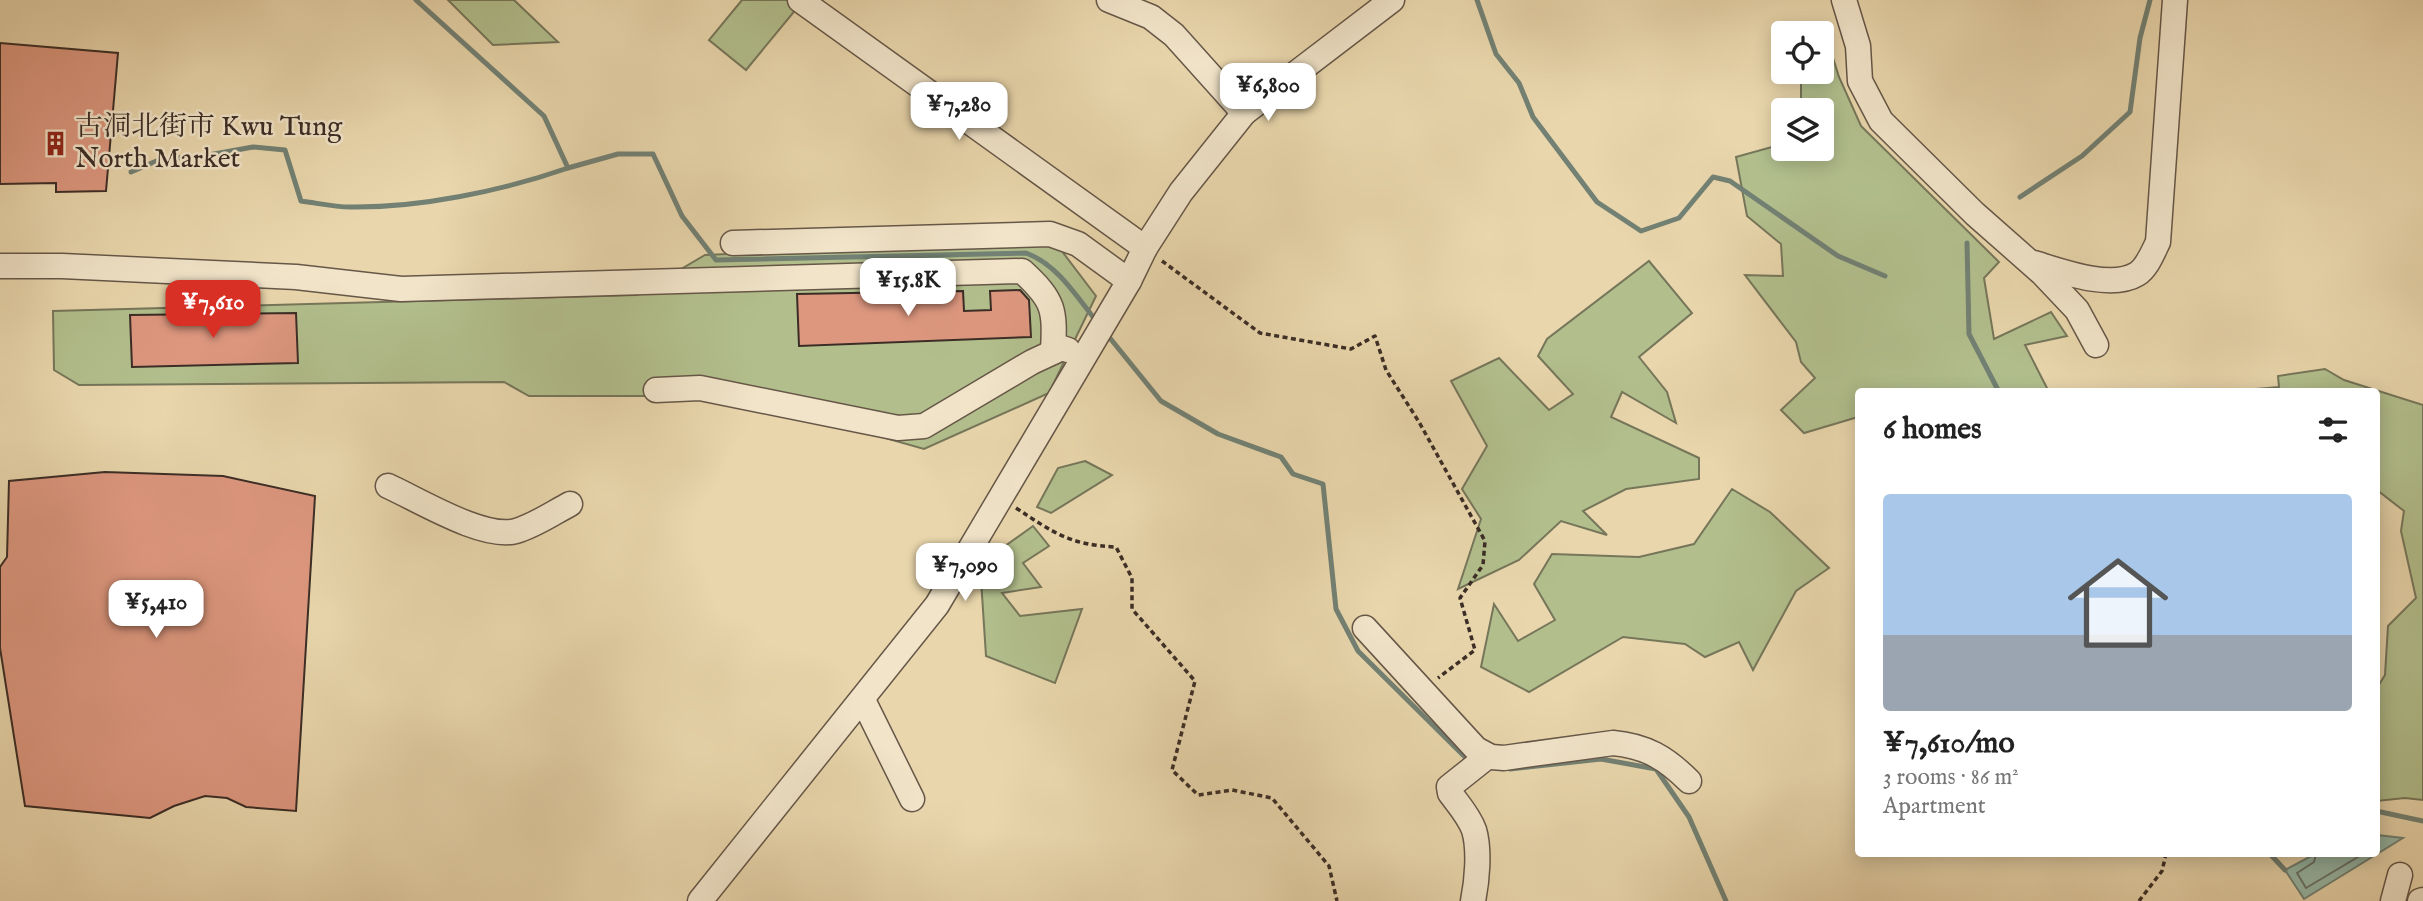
<!DOCTYPE html>
<html lang="en">
<head>
<meta charset="utf-8">
<style>
  body { margin:0; font-family:"IM FELL English","Noto Serif SC",serif; background:#f2f2f2; color:#222; height:100vh; display:flex; flex-direction:column; font-size:26px; white-space:nowrap }
  * { box-sizing:border-box; margin:0 }
  p { font-size:23px; color:#767676 }
  .icon { flex:none; width:38px; height:38px; fill:none; stroke:currentColor; stroke-width:2; stroke-linecap:round; stroke-linejoin:round }
  .map { position:relative; flex:1; overflow:hidden }
  .side { position:absolute; left:1855px; top:388px; width:525px; height:469px; display:flex; flex-direction:column; background:#fff; border-radius:7px; box-shadow:0 4px 18px #0003 }
  .side>* { flex:none }
  .buttons { position:absolute; left:1771px; top:21px; display:grid; gap:14px }
  .buttons a { display:grid; place-items:center; width:63px; height:63px; border-radius:7px; background:#fff; box-shadow:0 4px 18px #0003; font-size:35px }
  .price { position:absolute; translate:-50% -60px; padding:0 16px; border-radius:14px; background:#fff; color:#222; font-size:23px; line-height:46px; filter:drop-shadow(0 2px 4px #0008) }
  .price::after { content:''; position:absolute; left:50%; top:42px; width:21px; height:16px; margin-left:-10px; background:inherit; clip-path:polygon(0 0,100% 0,50% 100%) }
  .price.selected { background:#d93025; color:#fff }
  ul { padding:0; list-style:none }
  li { display:grid; align-content:center; gap:14px; height:371px; padding:0 28px }
  li+li { border-top:2px solid #e0e0e0 }
  li span { display:grid; place-items:center; height:217px; border-radius:7px; color:#555 }
  li>.icon { margin-inline-start:auto }
  span .icon { width:126px; height:126px; fill:#fffc; stroke-width:1 }
  li b { font-size:30px }
  h2 { display:flex; justify-content:space-between; align-items:center; height:84px; padding:0 28px; font-size:30px }
  .map>svg:first-child { display:block }
</style>
</head>
<body>
<div class="map">
<svg width="2423" height="901" viewBox="0 0 2423 901">
  <rect width="100%" height="100%" fill="#e9d6ac"/>
  <filter id="stains"><feTurbulence type="fractalNoise" baseFrequency=".00286" numOctaves="4"/><feColorMatrix values="0 0 0 0 .2 0 0 0 0 .09 0 0 0 0 .02 0 0 0 .5 -.17"/></filter>
  <radialGradient id="worn" r=".72"><stop offset=".6" stop-color="#630" stop-opacity="0"/><stop offset="1" stop-color="#630" stop-opacity=".3"/></radialGradient>
  <g fill="#b2bf8d" stroke="#76765a" stroke-width="2">
    <polygon points="448,0 514,0 558,42 493,45"/>
    <polygon points="742,0 788,0 797,8 746,70 709,40"/>
    <polygon points="1822,42 1828,42 1839,77 1861,126 1999,262 1984,278 1994,339 2051,312 2067,336 2025,345 2049,392 1858,392 1858,417 1804,433 1781,410 1815,378 1801,362 1796,342 1745,275 1783,276 1781,244 1747,216 1736,157 1783,144 1783,149 1822,149 1822,110 1801,110 1801,72 1822,72"/>
    <polygon points="1026,241 1058,246 1096,296 1049,393 924,449 850,428 712,396 529,396 504,382 79,385 54,370 53,311 637,295 705,255"/>
    <polygon points="1649,261 1692,313 1639,357 1667,392 1676,423 1622,392 1611,417 1699,458 1699,479 1626,489 1583,511 1607,535 1561,521 1519,560 1458,589 1481,519 1462,489 1487,446 1451,381 1499,358 1549,410 1573,394 1538,356 1547,339"/>
    <polygon points="2325,369 2344,380 2423,405 2423,800 2405,798 2377,801 2377,688 2385,675 2388,626 2416,598 2401,531 2404,511 2377,490 2376,392 2244,390 2279,387 2278,376"/>
    <polygon points="1085,461 1112,475 1051,513 1037,507 1058,468"/>
    <polygon points="1732,489 1770,512 1829,568 1796,591 1753,670 1739,642 1705,657 1685,644 1623,637 1529,692 1481,667 1494,604 1518,641 1555,620 1534,584 1552,554 1639,557 1694,544"/>
    <polygon points="1033,526 1049,546 1023,563 1041,587 1002,593 1020,616 1082,609 1055,683 986,656 980,564"/>
  </g>
  <polygon fill="#97b9a8" stroke="#728174" stroke-width="2" points="2377,835 2403,838 2304,899 2285,870 2315,854 2376,854"/>
  <g fill="none" stroke-linecap="round" stroke-linejoin="round">
    <polyline stroke="#697367" stroke-width="2" points="2316,854 2314,862 2297,873 2306,888 2363,854"/>
    <g stroke="#728174" stroke-width="5">
      <path d="M416,0L544,116L568,168L618,154H653L682,216L716,260L1026,253C1058,265 1076,296 1097,322"/>
      <polyline points="1477,0 1496,54 1519,83 1533,117 1597,202 1641,231 1679,218 1713,177 1730,181 1838,256 1885,276"/>
      <path d="M131,172L161,159L203,156L253,147L285,150L301,201C317,203 334,207 350,207C419,208 502,191 568,168"/>
      <polyline points="2020,197 2082,156 2130,112 2140,38 2150,0"/>
      <polyline points="1967,243 1969,334 1999,392"/>
      <polyline points="1105,332 1161,401 1218,434 1281,457 1293,474 1323,484 1336,609 1358,651 1469,761"/>
      <polyline points="1510,769 1601,759 1656,769 1689,817 1726,901"/>
      <polyline points="2376,811 2423,821"/>
      <polyline points="2270,854 2285,870"/>
    </g>
  </g>
  <g fill="#dd977f" stroke="#3b2d26" stroke-width="2">
    <polygon points="0,43 118,53 106,191 56,192 56,183 0,184"/>
    <polygon points="1020,290 1029,300 1031,337 799,346 797,294 963,291 964,311 991,310 990,291"/>
    <polygon points="296,313 298,363 132,367 130,315"/>
    <polygon points="105,472 223,476 315,496 296,811 246,807 227,798 205,796 174,806 150,818 25,806 0,648 0,567 7,557 9,481"/>
  </g>
  <g fill="none" stroke-linecap="round" stroke-linejoin="round">
    <defs>
      <g id="minor">
        <polyline points="800,0 1145,248"/>
        <polyline points="1109,0 1151,17 1174,35 1244,113"/>
        <polyline points="1844,0 1858,46 1860,81 1881,121 1975,214 2042,273 2077,310 2096,345"/>
        <polyline points="733,243 1050,234 1078,244 1129,281"/>
        <path d="M2034,263C2060,271 2111,290 2137,274C2147,268 2153,252 2158,242L2175,0"/>
        <path d="M0,266H62L296,277L401,289L1022,271C1055,301 1055,310 1053,352"/>
        <polyline points="656,390 700,388 898,428 924,426 1032,362 1062,348 1068,350"/>
        <path d="M388,486C419,500 484,540 516,531C534,526 553,513 570,504"/>
        <path d="M1365,628L1476,749L1491,757L1504,758L1613,743C1646,746 1666,758 1689,781"/>
        <polyline points="863,700 912,799"/>
        <polyline points="700,901 937,605 1129,281 1145,248 1181,192 1244,113 1392,0"/>
        <path d="M1473,901C1477,881 1480,850 1474,830C1469,816 1458,804 1450,793L1449,787L1488,756"/>
        <polyline points="2393,901 2400,875"/>
        <polyline points="2420,901 2423,900"/>
      </g>
    </defs>
    <use href="#minor" stroke="#665748" stroke-width="27"/>
    <g stroke="#3b2d26" stroke-width="3.5" stroke-dasharray="5 3.5" stroke-linecap="butt">
      <polyline points="1162,261 1260,333 1351,349 1375,336 1386,370 1419,422 1485,541 1483,565 1460,598 1475,650 1438,678"/>
      <path d="M1016,508C1054,533 1070,545 1116,547L1132,578V609L1195,681L1172,770L1198,795L1232,790L1272,798L1329,866L1337,901"/>
      <polyline points="2139,901 2162,871 2166,854"/>
    </g>
    <use href="#minor" stroke="#f1e4c9" stroke-width="24"/>
  </g>
  <defs>
    <symbol id="building-bare" viewBox="-9 -9 18 18"><path d="M-4-6H4V6H1V3H-1V6H-4ZM-2.5-4.3h1.7v1.8h-1.7ZM.8-4.3h1.7v1.8H.8ZM-2.5-1h1.7V.8h-1.7ZM.8-1h1.7V.8H.8Z" fill="#8f2418" stroke="#f1e4c9" stroke-width="2.5" paint-order="stroke"/></symbol>
  </defs>
  <g fill-rule="evenodd">
    <use href="#building-bare" x="38" y="126" width="35" height="35"/>
  </g>
  <g text-anchor="middle" dominant-baseline="central" stroke-width="5" stroke-linejoin="round" paint-order="stroke">
    <g font-size="28" fill="#3b2d26" stroke="#f1e4c9" text-anchor="start">
      <text x="75" y="127">古洞北街市 Kwu Tung<tspan x="75" dy="32">North Market</tspan></text>
    </g>
  </g>
  <rect width="100%" height="100%" filter="url(#stains)"/>
  <rect width="100%" height="100%" fill="url(#worn)"/>
</svg>
<div class="buttons">
<a><svg class="icon" aria-label="locate" viewBox="0 0 24 24"><circle cx="12" cy="12" r="6"/><path d="M12 2v4M12 18v4M2 12h4M18 12h4"/></svg></a>
<a><svg class="icon" aria-label="layers" viewBox="0 0 24 24"><path d="M12 4l9 5-9 5-9-5zM3 14l9 5 9-5"/></svg></a>
</div>
<b class="price" style="left:1268px;top:123px">¥6,800</b>
<b class="price" style="left:959px;top:142px">¥7,280</b>
<b class="price" style="left:908px;top:318px">¥15.8K</b>
<b class="price selected" style="left:213px;top:340px">¥7,610</b>
<b class="price" style="left:965px;top:603px">¥7,090</b>
<b class="price" style="left:156px;top:640px">¥5,410</b>
<section class="side">
<h2>6 homes<svg class="icon" aria-label="filters" viewBox="0 0 24 24"><path d="M4 7h16M4 17h16"/><circle cx="9" cy="7" r="2"/><circle cx="15" cy="17" r="2"/></svg></h2>
<ul>
<li><span style="background:linear-gradient(#a9c7e8 65%,#9aa5b1 0)"><svg class="icon" aria-label="home" viewBox="0 0 24 24"><path d="M3 11l9-7 9 7M6 9v11h12V9"/></svg></span><div><b>¥7,610/mo</b><p>3 rooms · 86 m²</p><p>Apartment</p></div></li>
</ul>
</section>
</div>
</body>
</html>
